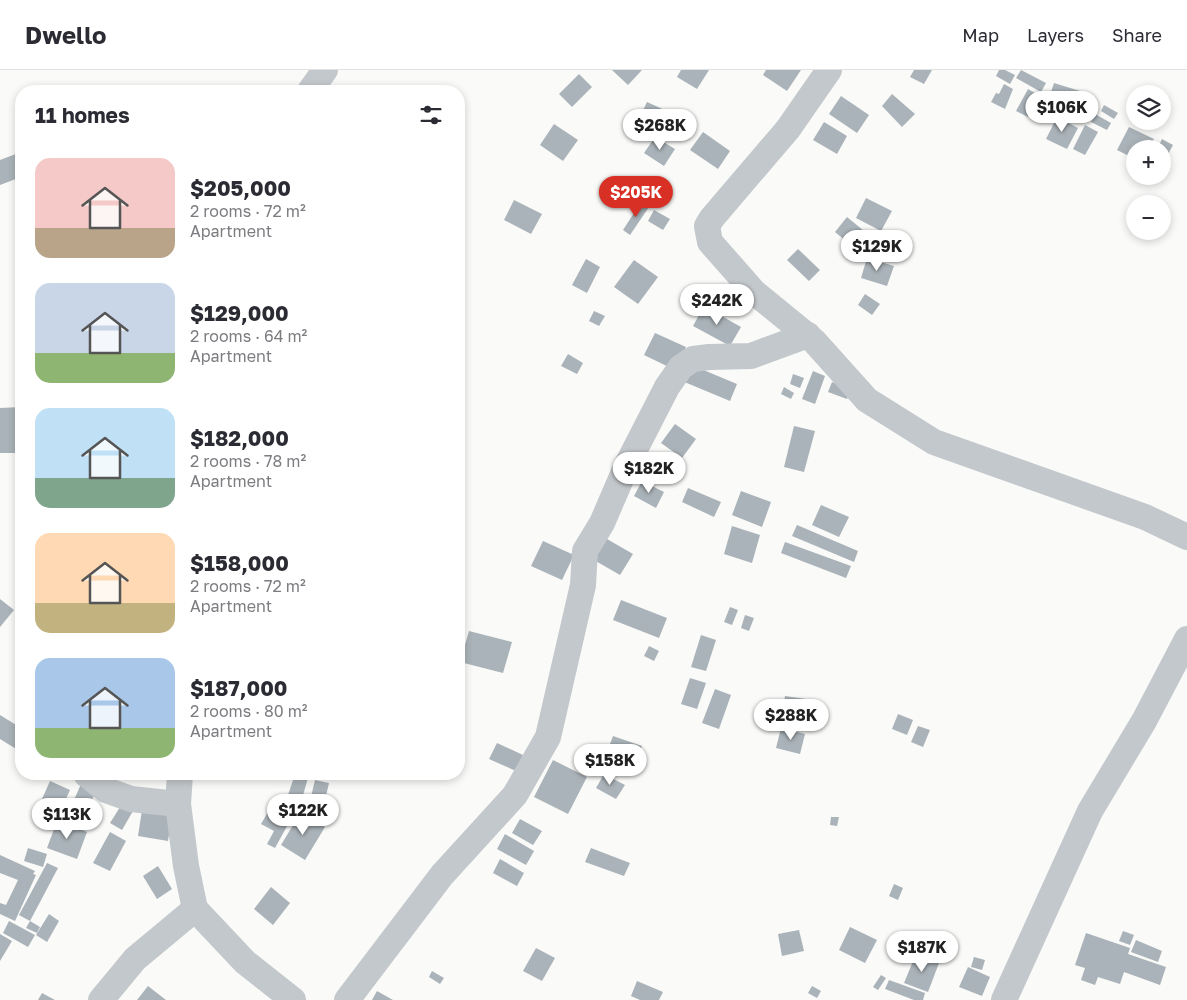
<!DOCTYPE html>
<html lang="en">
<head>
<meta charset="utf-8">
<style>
  body { margin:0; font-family:"Golos Text",sans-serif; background:#f2f2f3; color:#2b2b33; height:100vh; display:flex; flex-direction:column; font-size:19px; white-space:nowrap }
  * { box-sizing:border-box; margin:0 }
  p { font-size:16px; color:#7c7c81 }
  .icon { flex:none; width:28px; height:28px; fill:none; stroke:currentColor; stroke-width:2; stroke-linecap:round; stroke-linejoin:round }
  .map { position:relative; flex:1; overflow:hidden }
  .details { position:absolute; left:15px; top:15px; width:450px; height:695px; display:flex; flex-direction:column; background:#fff; border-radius:20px; box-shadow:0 2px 8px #0003 }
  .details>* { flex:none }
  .buttons { position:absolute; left:1126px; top:15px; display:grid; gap:10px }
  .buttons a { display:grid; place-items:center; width:45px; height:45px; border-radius:50%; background:#fff; box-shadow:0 2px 8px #0003; font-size:25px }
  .price { position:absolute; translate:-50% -42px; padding:0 11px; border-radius:18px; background:#fff; color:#222; font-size:16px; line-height:32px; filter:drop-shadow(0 1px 2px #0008) }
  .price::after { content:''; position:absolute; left:50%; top:30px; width:15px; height:11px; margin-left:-8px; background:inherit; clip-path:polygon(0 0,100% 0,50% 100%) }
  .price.active { background:#d93025; color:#fff }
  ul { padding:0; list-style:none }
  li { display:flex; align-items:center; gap:15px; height:125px; padding:0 20px }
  li span { display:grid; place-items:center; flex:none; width:140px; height:100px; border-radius:15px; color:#555 }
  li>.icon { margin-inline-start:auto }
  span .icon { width:60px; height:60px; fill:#fffc; stroke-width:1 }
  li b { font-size:21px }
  h2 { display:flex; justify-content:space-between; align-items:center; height:60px; padding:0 20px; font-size:21px }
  header { display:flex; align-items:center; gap:30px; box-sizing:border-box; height:70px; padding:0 25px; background:#fff; border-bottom:1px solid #e1e1e2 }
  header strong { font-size:24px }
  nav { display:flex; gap:28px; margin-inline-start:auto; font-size:18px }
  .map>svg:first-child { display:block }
</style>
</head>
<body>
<header>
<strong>Dwello</strong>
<nav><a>Map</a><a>Layers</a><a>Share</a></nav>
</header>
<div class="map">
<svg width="1187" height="930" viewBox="0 0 1187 930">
  <rect width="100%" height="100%" fill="#fafaf8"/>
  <g fill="#aab3b9">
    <polygon points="612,0 642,0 628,15"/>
    <polygon points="681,0 709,0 697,19 677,7"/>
    <polygon points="766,0 801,0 787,21 763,5"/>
    <polygon points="914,0 932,0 924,14 910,7"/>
    <polygon points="999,0 1005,0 1015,5 1010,14 996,6"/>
    <polygon points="1021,0 1046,13 1041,22 1016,8"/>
    <polygon points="579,4 592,17 572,37 559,24"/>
    <polygon points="1054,13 1093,25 1089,37 1050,25"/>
    <polygon points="1004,14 1013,19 1005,39 991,32 996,23 999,24"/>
    <polygon points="1028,19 1040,26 1028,47 1016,41"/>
    <polygon points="892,24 915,44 902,57 882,36"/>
    <polygon points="841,26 869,45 857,63 829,44"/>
    <polygon points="647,32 669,42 660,60 639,49"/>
    <polygon points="1104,35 1118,43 1114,49 1101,41"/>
    <polygon points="1077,39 1087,44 1083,52 1073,47"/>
    <polygon points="1095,44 1111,53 1107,60 1091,52"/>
    <polygon points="1057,47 1078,58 1067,79 1046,69"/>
    <polygon points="824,52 847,66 837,84 813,70"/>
    <polygon points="554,54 578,70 563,91 540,75"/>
    <polygon points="1085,55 1098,62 1085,85 1073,79"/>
    <polygon points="1129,57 1154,69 1149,79 1135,79 1135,89 1117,80"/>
    <polygon points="703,62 730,81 718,99 690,80"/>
    <polygon points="655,67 675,79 664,96 644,83"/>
    <polygon points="1162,69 1173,75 1162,95 1162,79 1157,79"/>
    <polygon points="21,82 21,107 0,115 0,90"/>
    <polygon points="866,128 892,141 881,161 856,148"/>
    <polygon points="514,130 542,144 531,164 504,150"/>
    <polygon points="641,132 649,137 630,165 623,160"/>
    <polygon points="654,140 670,149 663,160 648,151"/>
    <polygon points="847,147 875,170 863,185 835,162"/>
    <polygon points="798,179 820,200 809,211 787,190"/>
    <polygon points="867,188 894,196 887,216 861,208"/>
    <polygon points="586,189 600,197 587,223 572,215"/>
    <polygon points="634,190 658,207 638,234 614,217"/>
    <polygon points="865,224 880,234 872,245 858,235"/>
    <polygon points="704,236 741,257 730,276 693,256"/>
    <polygon points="594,241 605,246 599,256 589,251"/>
    <polygon points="655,263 686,277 675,300 644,285"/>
    <polygon points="568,284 583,293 577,304 561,296"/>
    <polygon points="689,294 737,314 730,331 682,311"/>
    <polygon points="813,301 825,306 815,334 802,329"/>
    <polygon points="793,304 804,308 800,318 790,314"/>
    <polygon points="832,312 851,320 847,329 828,322"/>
    <polygon points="784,317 794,323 791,329 781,324"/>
    <polygon points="21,337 21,383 0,383 0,338"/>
    <polygon points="675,354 696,369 682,388 661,373"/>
    <polygon points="794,356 815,361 804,402 784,397"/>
    <polygon points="642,411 664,422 656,438 634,426"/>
    <polygon points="688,418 721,432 714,447 682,432"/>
    <polygon points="741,421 771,432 762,457 732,445"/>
    <polygon points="821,435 849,447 839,467 812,455"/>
    <polygon points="797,455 858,481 854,492 792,466"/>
    <polygon points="732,456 760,465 752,493 724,484"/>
    <polygon points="607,469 633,484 620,505 594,490"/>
    <polygon points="543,471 574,485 562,510 531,496"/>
    <polygon points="785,472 851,496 846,508 781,483"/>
    <polygon points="0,529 14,540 0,557"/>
    <polygon points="621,530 667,548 659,568 613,550"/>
    <polygon points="730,537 738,540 732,555 724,552"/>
    <polygon points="745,545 754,548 749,561 741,558"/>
    <polygon points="469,561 512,572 503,603 460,592"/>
    <polygon points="701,565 716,570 706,601 691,597"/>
    <polygon points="649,576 659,581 654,591 644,586"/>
    <polygon points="690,608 706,613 697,639 681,634"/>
    <polygon points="715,619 731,625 719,659 702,653"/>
    <polygon points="785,626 813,630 809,653 782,649"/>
    <polygon points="898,644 913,650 907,665 892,659"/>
    <polygon points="0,645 21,658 21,682 0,669"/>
    <polygon points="918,656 930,660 923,677 911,672"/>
    <polygon points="781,658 805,664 800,684 776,678"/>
    <polygon points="613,666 642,676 633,700 604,690"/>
    <polygon points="497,673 523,685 516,701 489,689"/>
    <polygon points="553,690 587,707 568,744 534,727"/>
    <polygon points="295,704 309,704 302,729 288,725"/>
    <polygon points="604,704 625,715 616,729 596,718"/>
    <polygon points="315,710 329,713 323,739 309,735"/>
    <polygon points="50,711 70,720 54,756 34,747"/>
    <polygon points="81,714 96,721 82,753 67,746"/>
    <polygon points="275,730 287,736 288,734 297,738 275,778 267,774 274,761 261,754"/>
    <polygon points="122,734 133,741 122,760 110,753"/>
    <polygon points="142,740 172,745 168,771 138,766"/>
    <polygon points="301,742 325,757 305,790 281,775"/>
    <polygon points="831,747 839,747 837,756 830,755"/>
    <polygon points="520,749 542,761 533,775 512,763"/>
    <polygon points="57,751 87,762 77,789 47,778"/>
    <polygon points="110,762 126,771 110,801 93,793"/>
    <polygon points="505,764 534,781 526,795 497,779"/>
    <polygon points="28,778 47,784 43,797 24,791"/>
    <polygon points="591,778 630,793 624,806 585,792"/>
    <polygon points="0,785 35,801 33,804 36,805 15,851 0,844 0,833 6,835 18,810 0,803"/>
    <polygon points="500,789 524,803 517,816 493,803"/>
    <polygon points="47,793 58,798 30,851 19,845"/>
    <polygon points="158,796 172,819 157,829 143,806"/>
    <polygon points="894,814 903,818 898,830 889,826"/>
    <polygon points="271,817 290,833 273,855 254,839"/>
    <polygon points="49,844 59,851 47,872 36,865"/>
    <polygon points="9,851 35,865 28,877 3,863"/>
    <polygon points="30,851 40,857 37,863 26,858"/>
    <polygon points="850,857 877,870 865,893 839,880"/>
    <polygon points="799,860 804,881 782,886 778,864"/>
    <polygon points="1123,861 1134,865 1130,875 1119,871"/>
    <polygon points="1086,863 1130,878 1128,884 1166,897 1160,915 1124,902 1120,914 1098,907 1095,915 1081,910 1085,898 1075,895"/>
    <polygon points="0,864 12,871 0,891"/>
    <polygon points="1136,870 1162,881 1158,892 1131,882"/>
    <polygon points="536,878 555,888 542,911 523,901"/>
    <polygon points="916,884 939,893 928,922 904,913"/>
    <polygon points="974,887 985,890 982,900 971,897"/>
    <polygon points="968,897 990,907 982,926 959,917"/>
    <polygon points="432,901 444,908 440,914 429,907"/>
    <polygon points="881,905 886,908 878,920 873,917"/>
    <polygon points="889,910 925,923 923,930 914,930 885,919"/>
    <polygon points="637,911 663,922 659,930 640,930 631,926"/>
    <polygon points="148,916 166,930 137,930"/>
    <polygon points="812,916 821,921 817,928 808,923"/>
    <polygon points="377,921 393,930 372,930"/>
    <polygon points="42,923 55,930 38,930"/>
  </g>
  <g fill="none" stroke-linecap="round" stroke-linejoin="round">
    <g stroke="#c3c8cc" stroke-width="26">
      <polyline points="829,0 788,59 712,148 707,156 710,172 754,222 814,271 867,330 934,372 1145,447 1187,467"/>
      <polyline points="310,21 325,0"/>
      <polyline points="86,704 106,720 131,729 178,734"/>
      <polyline points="180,704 178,734 186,796 195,839 245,892 293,930"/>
      <polyline points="101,930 135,889 195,839"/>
      <polyline points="347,930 442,805 515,725 548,667 583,515 585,481 602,453 627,395 667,317 681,297 693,289 709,287 751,286 808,265"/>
      <polyline points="1004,930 1090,741 1144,651 1187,569"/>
    </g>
  </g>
</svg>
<div class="buttons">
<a><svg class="icon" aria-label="layers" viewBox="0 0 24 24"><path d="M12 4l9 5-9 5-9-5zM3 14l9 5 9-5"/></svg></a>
<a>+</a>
<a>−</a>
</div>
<b class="price" style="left:1062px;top:63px">$106K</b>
<b class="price" style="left:660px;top:81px">$268K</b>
<b class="price active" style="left:636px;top:148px">$205K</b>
<b class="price" style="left:877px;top:202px">$129K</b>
<b class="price" style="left:717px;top:256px">$242K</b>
<b class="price" style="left:649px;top:424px">$182K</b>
<b class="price" style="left:791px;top:671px">$288K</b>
<b class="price" style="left:610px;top:716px">$158K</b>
<b class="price" style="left:303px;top:766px">$122K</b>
<b class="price" style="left:67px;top:770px">$113K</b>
<b class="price" style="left:922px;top:903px">$187K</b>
<section class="details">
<h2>11 homes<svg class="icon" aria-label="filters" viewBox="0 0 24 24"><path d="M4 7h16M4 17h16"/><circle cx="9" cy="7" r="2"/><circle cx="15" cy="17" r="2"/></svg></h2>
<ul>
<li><span style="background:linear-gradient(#f6c9c9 70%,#b9a48a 0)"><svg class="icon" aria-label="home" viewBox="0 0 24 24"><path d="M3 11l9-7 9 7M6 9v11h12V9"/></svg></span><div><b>$205,000</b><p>2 rooms · 72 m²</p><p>Apartment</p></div></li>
<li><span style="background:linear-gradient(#c9d6e8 70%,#8fb573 0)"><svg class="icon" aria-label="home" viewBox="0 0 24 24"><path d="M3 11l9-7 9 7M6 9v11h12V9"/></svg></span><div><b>$129,000</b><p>2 rooms · 64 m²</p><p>Apartment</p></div></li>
<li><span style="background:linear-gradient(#bfe0f5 70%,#7fa58c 0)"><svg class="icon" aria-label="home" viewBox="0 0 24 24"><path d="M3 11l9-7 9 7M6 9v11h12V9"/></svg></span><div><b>$182,000</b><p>2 rooms · 78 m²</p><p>Apartment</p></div></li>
<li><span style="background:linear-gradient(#ffd9b3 70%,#c2b280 0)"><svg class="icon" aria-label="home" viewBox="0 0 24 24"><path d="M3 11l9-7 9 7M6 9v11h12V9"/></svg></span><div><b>$158,000</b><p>2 rooms · 72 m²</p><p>Apartment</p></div></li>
<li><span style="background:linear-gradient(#a9c7e8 70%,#8fb573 0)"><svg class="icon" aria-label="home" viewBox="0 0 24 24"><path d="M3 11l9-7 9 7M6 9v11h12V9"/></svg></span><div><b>$187,000</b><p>2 rooms · 80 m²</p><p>Apartment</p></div></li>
</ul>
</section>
</div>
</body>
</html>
